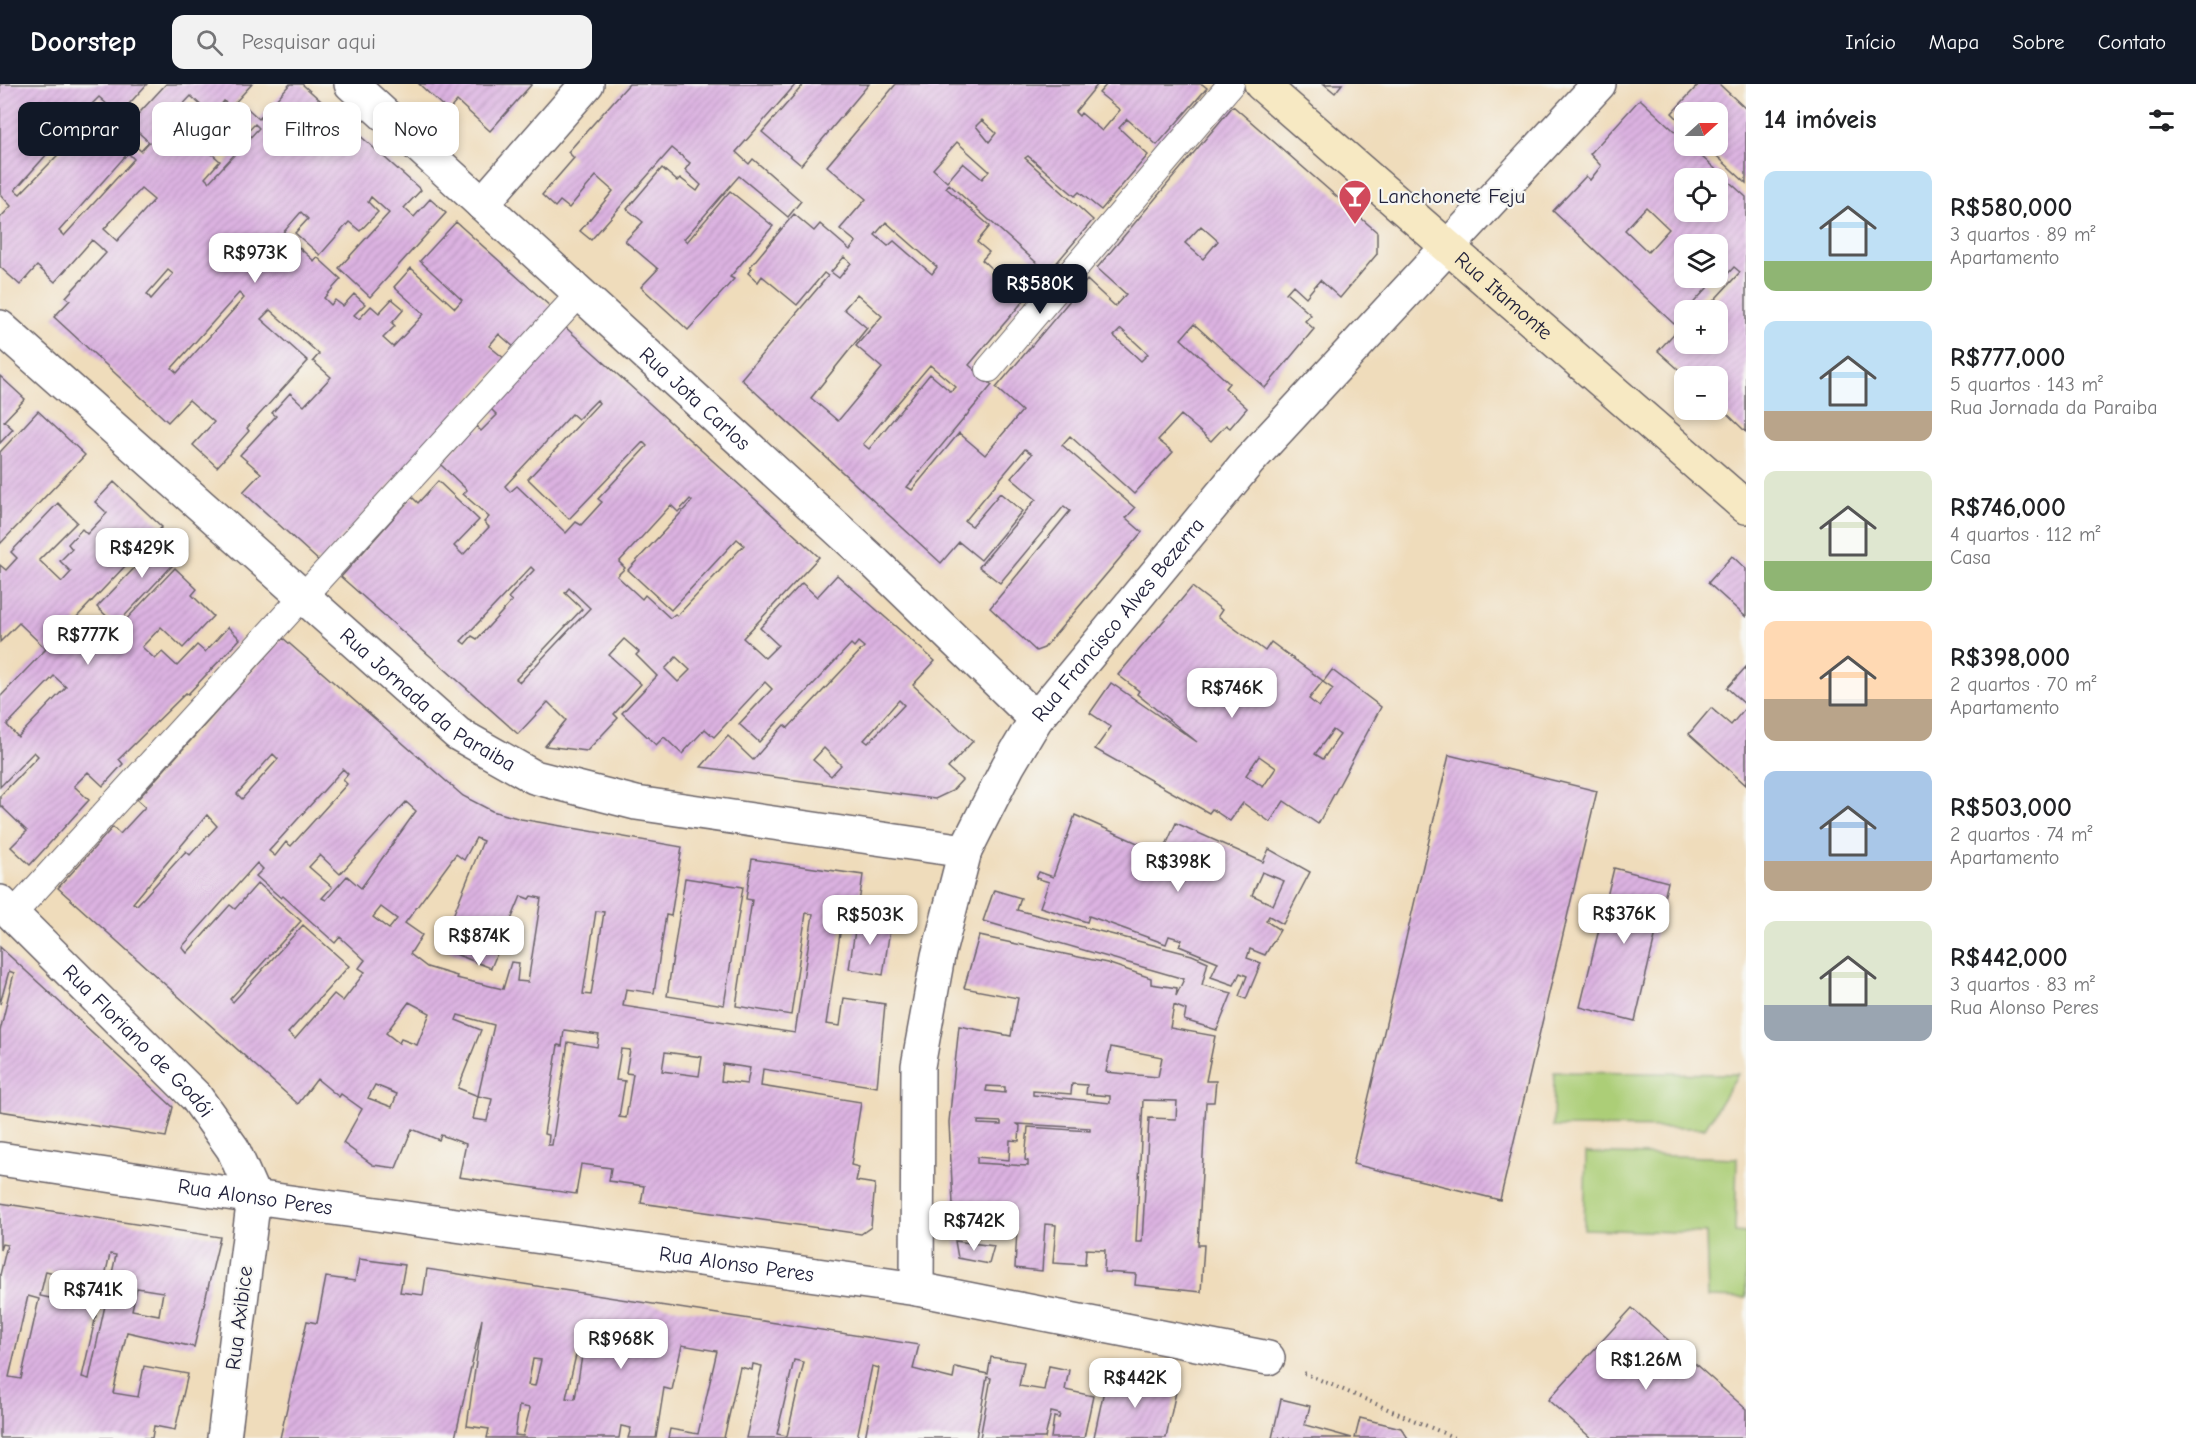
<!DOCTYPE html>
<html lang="pt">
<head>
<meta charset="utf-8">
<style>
  body { margin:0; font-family:"Comic Neue",sans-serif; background:#f2f2f2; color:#202124; height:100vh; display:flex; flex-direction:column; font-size:22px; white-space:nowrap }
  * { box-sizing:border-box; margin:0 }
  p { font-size:20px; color:#757577 }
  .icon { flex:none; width:33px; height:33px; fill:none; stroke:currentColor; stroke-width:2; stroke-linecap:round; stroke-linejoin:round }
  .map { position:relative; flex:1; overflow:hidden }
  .sheet { display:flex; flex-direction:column; background:#fff; width:450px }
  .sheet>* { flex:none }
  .top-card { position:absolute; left:18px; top:18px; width:570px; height:54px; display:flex; gap:12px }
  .needle { width:39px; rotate:69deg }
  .tools { position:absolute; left:1674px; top:18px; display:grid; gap:12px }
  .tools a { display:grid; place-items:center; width:54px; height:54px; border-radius:12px; background:#fff; box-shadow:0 3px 9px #0003; font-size:30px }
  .price { position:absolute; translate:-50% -51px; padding:0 14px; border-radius:12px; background:#fff; color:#222; font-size:20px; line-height:39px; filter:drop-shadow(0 2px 3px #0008) }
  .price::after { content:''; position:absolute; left:50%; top:36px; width:18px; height:14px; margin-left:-9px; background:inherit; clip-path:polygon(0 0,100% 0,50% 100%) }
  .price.selected { background:#111827; color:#fff }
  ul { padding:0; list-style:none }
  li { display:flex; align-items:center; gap:18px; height:150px; padding:0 18px }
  li span { display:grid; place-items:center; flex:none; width:168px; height:120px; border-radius:12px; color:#555 }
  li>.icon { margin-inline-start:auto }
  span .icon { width:72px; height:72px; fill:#fffc; stroke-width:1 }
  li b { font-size:26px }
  h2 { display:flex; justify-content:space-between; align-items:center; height:72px; padding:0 18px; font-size:26px }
  .tag { padding:0 21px; border-radius:12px; background:#fff; box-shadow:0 3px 9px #0003; font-size:21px; line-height:54px }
  .tag.selected { background:#111827; color:#fff }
  header { display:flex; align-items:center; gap:36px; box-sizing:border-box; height:84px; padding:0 30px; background:#111827; color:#fff }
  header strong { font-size:28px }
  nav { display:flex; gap:33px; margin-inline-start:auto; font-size:21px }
  .search { width:420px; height:54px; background:#f2f2f2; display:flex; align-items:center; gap:15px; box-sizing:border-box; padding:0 21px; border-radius:12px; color:#757577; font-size:22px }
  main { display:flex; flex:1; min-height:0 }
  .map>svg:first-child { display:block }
</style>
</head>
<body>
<header>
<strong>Doorstep</strong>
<div class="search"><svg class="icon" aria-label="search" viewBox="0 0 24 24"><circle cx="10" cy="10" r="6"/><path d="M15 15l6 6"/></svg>Pesquisar aqui</div>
<nav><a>Início</a><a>Mapa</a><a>Sobre</a><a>Contato</a></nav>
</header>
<main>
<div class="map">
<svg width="1746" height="1354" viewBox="0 0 1746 1354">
  <defs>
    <pattern id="building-hatch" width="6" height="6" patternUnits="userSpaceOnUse" patternTransform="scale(1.5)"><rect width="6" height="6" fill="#dcb2e1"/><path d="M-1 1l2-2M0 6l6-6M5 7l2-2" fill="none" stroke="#bc99c2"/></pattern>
  </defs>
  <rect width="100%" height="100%" fill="#f6f6f2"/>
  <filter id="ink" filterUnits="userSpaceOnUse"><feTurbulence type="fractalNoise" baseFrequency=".0167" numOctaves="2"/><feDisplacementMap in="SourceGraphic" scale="12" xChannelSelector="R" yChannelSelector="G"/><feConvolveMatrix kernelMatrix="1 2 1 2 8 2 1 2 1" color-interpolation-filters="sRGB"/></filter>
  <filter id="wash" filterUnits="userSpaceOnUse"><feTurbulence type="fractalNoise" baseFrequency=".008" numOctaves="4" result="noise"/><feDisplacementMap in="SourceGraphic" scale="24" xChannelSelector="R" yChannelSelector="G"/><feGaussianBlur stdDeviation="1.35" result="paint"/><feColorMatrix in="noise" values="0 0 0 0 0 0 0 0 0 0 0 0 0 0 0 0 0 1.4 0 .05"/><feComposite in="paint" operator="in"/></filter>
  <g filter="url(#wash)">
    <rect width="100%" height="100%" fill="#efdcbb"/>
    <g fill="#acce77" stroke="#677859" stroke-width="1.5">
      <polygon points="1554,988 1738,990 1705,1044 1553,1043"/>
      <polygon points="1586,1069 1737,1074 1735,1148 1746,1149 1746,1214 1708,1213 1706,1149 1584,1145"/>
    </g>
    <g id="blocks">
      <g fill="url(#building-hatch)" fill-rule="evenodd">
        <path d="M0,0H147L119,31L99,13L83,29L108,52L115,44L141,67L149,58L129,40L166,0H252L230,24L224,17L212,32L191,12L175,29L195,47L180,62L187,68L197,57L220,77L205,94L209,98L259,44L255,40L237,59L224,46L245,22L259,35L290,0H302L421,106L404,124L414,133L430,115L446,129L370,213L339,184L389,129L371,113L368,118L378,128L360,147L349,138L320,171L295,149L308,135L301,128L275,158L285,169L294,159L314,177L317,173L341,195L324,214L331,221L335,216L343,222L354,210L365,220L354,231L359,235L371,222L379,229L392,215L404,225L392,239L395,242L383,254L393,263L424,230L394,203L411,184L455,224L462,216L420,177L456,138L552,224L515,264L499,250L489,262L505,275L320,478L243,408L261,389L240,371L276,332L272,329L290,309L304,322L331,293L313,277L319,270L270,226L261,235L308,277L247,344L249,347L217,383L193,361L214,338L189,316L168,338L54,233L70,216L66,213L106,169L99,162L92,156L55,198L37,182L20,201L0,183V134L11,122L0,110ZM73,41L80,48L20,110L15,106ZM128,69L134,75L64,152L59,147ZM141,105L154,116L117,157L104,145ZM168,186L173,190L151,215L147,210ZM239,209L244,214L177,289L172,284Z"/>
        <polygon points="419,0 532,0 490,47 457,17 448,27"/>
        <polygon points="629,0 796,0 736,68 749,80 753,75 801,117 788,133 739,92 684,155 687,158 730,107 773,142 730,193 734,195 688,246 641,203 658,185 625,157 643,138 627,125 662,84 677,97 680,94 697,107 701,101 685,86 690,79 672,64 591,156 580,147 613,107 596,92 569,124 560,117 555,123 542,111 574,74 568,68"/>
        <polygon points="804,0 869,0 801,81 762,48"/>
        <path d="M896,0H1098L1075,28L1079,32L1081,29L1102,47L1120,26L1099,9L1107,0H1202L1207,4L1157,61L1127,35L1119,44L1148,71L1101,126L1079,108L1075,112L1028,72L1025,74L1093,136L1048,189L949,100L946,104L990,142L977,158L989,168L982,176L1025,215L969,281L992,301L907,403L912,406L959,349L985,371L1022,327L996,304L1087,196L1115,222L1126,210L1097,184L1233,22L1377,148V170L1340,214L1320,196L1306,213L1293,201L1286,209L1311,231L1305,237L1314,245L1265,304L1194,240L1181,255L1229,299L1225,304L1247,324L1230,344L1226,341L1211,357L1181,331L1158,356L1173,368L1134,410L1070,352L1062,361L1135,424L1126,434L1142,448L1044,564L1036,567L990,524L1070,427L1064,422L1000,499L979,483L1036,415L1011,394L1032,370L1025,365L965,437L972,442L1000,409L1022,427L981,476L959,458L941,479L741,295L828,192L824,189L797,221L762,192L758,198L748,189L752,184L750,183L794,130L814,147L820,140L850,166L856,158L840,145L866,115L827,82ZM982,36L996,49L989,58L976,42ZM957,58L989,87L982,95L963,79L947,98L933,85ZM886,138L937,183L932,190L894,157L888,162L875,151ZM1201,142L1218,157L1203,175L1185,159ZM844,173L851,179L839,194L831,188ZM857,210L882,232L856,262L882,284L838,337L811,314L867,244L844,225ZM1121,245L1148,270L1141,277L1114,252ZM930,281L956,303L951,308L930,290L869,365L863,360Z"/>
        <polygon points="1324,0 1342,0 1335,9"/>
        <polygon points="1699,0 1719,0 1746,25 1746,99 1706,62 1718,62 1718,28 1684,28 1684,41 1672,29"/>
        <path d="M1640,15L1684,56V62H1690L1746,113V348L1718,321V292H1686L1658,267L1681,242L1684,245V260H1718V226H1705L1740,188L1734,183L1723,195L1718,190V160H1684V194H1706L1703,198L1708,203L1674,240L1553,127L1586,92L1590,96L1601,82L1590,70ZM1684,94H1718V128H1684ZM1646,123L1669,145L1648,168L1625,146Z"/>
        <path d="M564,242L819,473L743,554L765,574L778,561L760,544L802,499L817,513L837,491L935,577L913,601L973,657L948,684L962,696L952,707L935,715L701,683L728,652L753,676L784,641L788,644L864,563L858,558L854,563L851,560L759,658L739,640L772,605L765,598L714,653L705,645L682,670L664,653L656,661L622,629L657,592L636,571L639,568L624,555L609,571L641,600L614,630L618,634L587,667L545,662L566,636L548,618L518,650L341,493L412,413L418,419L438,397L479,436L454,462L463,471L489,443L484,438L489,433L463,410L467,406L441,381L476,342L481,347L497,331L491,325ZM597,316L599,319L528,395L569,435L643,358L647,362L598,415L602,418L581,441L576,438L566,449L517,402L510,408L505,402L572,330L578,335ZM690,415L692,417L628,486L671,526L737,455L744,461L677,532L675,530L670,534L645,511L642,515L617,492L625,484L619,478L671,421L678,428ZM531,483L534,486L508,514L512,517L477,555L472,552L465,560L461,557ZM569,504L590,524L520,598L516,595L582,525L565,509ZM676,573L690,586L678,598L665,585ZM899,616L904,621L868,659L864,656ZM824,664L841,681L831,692L813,676Z"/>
        <polygon points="0,292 25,315 4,337 13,345 0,359"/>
        <polygon points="38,327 85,371 0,460 0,368"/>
        <path d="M114,398L162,443L74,536L101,562L175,484L197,505L192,511L213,532L183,564L161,543L142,563L155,575L162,568L177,582L197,561L205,568L228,543L240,555L188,610L186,609L119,675L123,680L103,702L88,688L74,702L89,716L30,781L11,763L27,747L0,721V712L38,672L34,668L0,703V613L46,565L19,539L0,558V481L6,486L17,474L11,468L58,419L77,438L39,476L62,498L71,488L60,477L72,465L68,460L82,445L87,450L107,429L95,418ZM54,592L66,603L18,653L7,641Z"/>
        <polygon points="168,449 187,466 116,541 97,523"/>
        <polygon points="1732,472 1746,485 1746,533 1708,499"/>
        <path d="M1192,503L1222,526L1218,532L1265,567L1271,558L1323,597L1309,615L1319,623L1333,605L1323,598L1332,586L1381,623L1318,740L1284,717L1270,738L1243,719L1230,737L1212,725L1209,729L1095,665L1111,643L1090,629L1111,599L1197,658L1137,610L1139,607L1118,591ZM1333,646L1340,651L1323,675L1315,670ZM1259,672L1276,684L1263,703L1246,691Z"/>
        <path d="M283,554L463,712L492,727L521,735L682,763L671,832L666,831L654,909L626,905L623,922L795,949L813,830L806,829L791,931L736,922L752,816L746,815L752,775L863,791L858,826L844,824L826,940L840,942L844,914L885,920L877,1003L763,985L761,1002L861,1018L851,1081L859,1083L856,1097L875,1100L871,1143L861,1150L641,1119L644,1102L609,1097L611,1084L581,1080L576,1110L459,1093L466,1060L441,1051L439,1056L412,1045L396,1084L373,1081L343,1059L362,1025L341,1010L339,1013L317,995L298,1020L58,804L113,743L120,750L145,723L137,716ZM273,670L278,675L242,715L237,710ZM343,685L348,690L343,696L347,700L291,762L286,758L275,772L269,767ZM406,718L416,727L361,804L347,792L326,816L322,814L332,803L309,783L320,771L340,790ZM207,731L217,742L190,771L186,767L137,821L133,819ZM476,754L483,757L440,864L491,884L521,812L529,815L531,812L541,814L528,898L517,897L519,879L511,878L503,905L456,894L457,892L427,883L410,870L422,851L405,839L456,770L464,776ZM257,779L263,785L256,792L281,814L283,812L335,859L340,853L365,876L359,884L365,888L343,917L334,910L295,955L288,949L349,882L303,841L233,918L230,915L301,837L258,799L235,825L230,821L187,869L182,863ZM381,823L397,835L389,845L373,833ZM596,827L604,828L591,911L583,910ZM409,918L430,929L417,961L401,955L399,959L386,949ZM458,931L494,941L478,1012L492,1015L487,1037L473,1035L478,1012L458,1004L481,946L456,936ZM564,946L599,951L597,963L568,958L552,1061H548L549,1051L544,1050L558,961L562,962ZM621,965L630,966L626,989L633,990L626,1034L619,1033L625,997L616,996ZM665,968L702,973L699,992L662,987ZM723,980L750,984L747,1000L721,997ZM375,1001L397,1010L392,1023L368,1014Z"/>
        <polygon points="1746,583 1746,621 1727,604"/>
        <polygon points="1746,623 1746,701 1689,650 1711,624 1731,641"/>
        <polygon points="1449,671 1597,707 1500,1116 1353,1080"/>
        <path d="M1075,731L1162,770L1176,739L1263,778L1269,765L1310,788L1283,840L1269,832L1266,837L1280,846L1265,871L1250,865L1247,874L1261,879L1246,915L1239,912L1247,892L1240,889L1234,901L1211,893L1218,878L1179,862L1182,856L1169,852L1166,860L1089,832L1087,838L1040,823L1049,798L1036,794L1039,788L1053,793ZM1262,788L1284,797L1273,821L1252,811Z"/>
        <polygon points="1614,784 1668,798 1635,937 1580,923"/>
        <polygon points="685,794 743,803 724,921 667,912"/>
        <path d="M994,806L1021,814L1017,826L1192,871L1208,878L1202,901L1232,909L1217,946L1184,936L1186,926L1174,921L1170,944L1215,952L1206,997H1216L1214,1018H1206L1198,1161H1204L1201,1208L1135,1201L1136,1190L1104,1188L1105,1166L1086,1165L1085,1181L1053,1179L1056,1141L1045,1140L1042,1187L1015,1184L1017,1145L954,1141L949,1038L959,942L1011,952L1018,914L964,904L979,852L1107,879L1151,894V900L1177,904L1176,912L1184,895L983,837ZM1111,963L1162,973L1158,993L1106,988ZM1072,1000L1087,1001L1086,1010L1110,1012V1019L1033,1011V1007L1071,1010ZM987,1002L1005,1003V1009L986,1007ZM1143,1016L1177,1017L1176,1035L1149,1034L1142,1158H1136ZM978,1037L1001,1038V1041L978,1040ZM1017,1040L1090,1044V1047L1028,1043L1025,1076L1028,1077V1082L977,1079V1073L1009,1076L1010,1056L1019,1057L1020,1042Z"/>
        <polygon points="857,834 891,839 883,891 849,885"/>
        <polygon points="0,863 173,1023 166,1053 0,1027 0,947 14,889 9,887 0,920"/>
        <path d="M0,1119L220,1153L194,1263L127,1248L113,1309L138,1313L144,1282L188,1290L175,1346L154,1342L152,1354H0V1191L7,1161L2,1160L0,1166ZM110,1170L116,1171L89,1295L82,1293ZM46,1187L70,1193L65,1217L40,1212ZM137,1204L163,1208L159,1231L132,1226ZM28,1212L39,1215L21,1295L9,1293Z"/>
        <polygon points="955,1157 994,1162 989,1180 958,1174"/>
        <path d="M359,1175L405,1181L400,1208L423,1211L427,1185L919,1261L913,1285L953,1295L955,1283L988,1290L991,1273L1024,1278L1019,1302L1044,1306L1049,1282L1069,1286L1065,1306L1093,1312L1084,1354H1051L1054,1333L1059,1334L1060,1330L1051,1328L1045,1354H980L991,1294L987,1293L976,1354H865L879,1284L872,1282L857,1354H746L762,1282L753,1280L752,1286L740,1283L724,1354H668L670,1345L698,1350L717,1267L682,1261L672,1306L664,1304L656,1354H628L631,1344L621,1342L619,1354H487L489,1345L467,1342L482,1235L455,1354H280L307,1237L317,1239L326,1193L355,1197ZM576,1271L582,1272L575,1315L566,1314ZM533,1275L541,1276L535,1302L528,1301ZM794,1276L804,1278L787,1352L777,1350ZM519,1322L530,1324L523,1352L515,1351Z"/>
        <polygon points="1632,1224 1746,1325 1746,1354 1591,1354 1548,1316"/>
        <polygon points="1107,1292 1177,1303 1166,1354 1094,1353"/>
        <polygon points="1281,1315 1310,1322 1305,1341 1352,1354 1272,1354"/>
        <polygon points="1360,1334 1401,1344 1408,1354 1355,1354"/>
      </g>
    </g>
  </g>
  <g filter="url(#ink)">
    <use href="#blocks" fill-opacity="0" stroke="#6a6368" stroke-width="1.5"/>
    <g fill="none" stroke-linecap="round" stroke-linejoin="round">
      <defs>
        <g id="lane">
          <polyline points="989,285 1231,0"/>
          <polyline points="13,830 580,209"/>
        </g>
        <g id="street">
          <path id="s1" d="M351,0L876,480L1036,635"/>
          <polyline points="482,120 587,0"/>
          <path id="s2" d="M0,243L458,650L534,693L636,719L965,767"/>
          <path id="s3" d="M0,818L196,1013L233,1065L254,1113L224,1354"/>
          <path id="s4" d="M0,1075L254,1113L917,1205L1268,1274"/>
          <path id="s5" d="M917,1205L918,982L938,872L965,767L1008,682L1036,635L1249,377L1599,0"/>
        </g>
        <g id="secondary">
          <path id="s6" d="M1261,0L1746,423"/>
        </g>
      </defs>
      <use href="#lane" stroke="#6a6368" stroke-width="28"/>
      <use href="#street" stroke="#6a6368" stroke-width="36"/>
      <use href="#secondary" stroke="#6a6368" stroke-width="36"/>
      <polyline stroke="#6a6368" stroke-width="4" stroke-dasharray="1.5 4.5" stroke-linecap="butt" points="1304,1289 1455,1354"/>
      <use href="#lane" stroke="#fff" stroke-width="26"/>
      <use href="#street" stroke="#fff" stroke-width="33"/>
      <use href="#secondary" stroke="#f7e9c3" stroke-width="33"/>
    </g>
  </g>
  <defs>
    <symbol id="bar-pin" viewBox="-11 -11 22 30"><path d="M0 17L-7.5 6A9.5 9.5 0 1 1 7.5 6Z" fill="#d1495b" stroke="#f6f6f2"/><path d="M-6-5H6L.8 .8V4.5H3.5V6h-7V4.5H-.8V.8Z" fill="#fff"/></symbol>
  </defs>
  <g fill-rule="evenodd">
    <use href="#bar-pin" x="1336" y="93" width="38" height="52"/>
  </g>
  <g text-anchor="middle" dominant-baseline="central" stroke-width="4.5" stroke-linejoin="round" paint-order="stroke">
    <g font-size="21" fill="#22223b" stroke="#f6f6f2" text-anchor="start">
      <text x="1378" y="112">Lanchonete Feju</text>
    </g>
    <g font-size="21" fill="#22223b" stroke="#f6f6f2">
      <text stroke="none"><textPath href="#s6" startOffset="322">Rua Itamonte</textPath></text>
      <text stroke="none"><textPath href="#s1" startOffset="466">Rua Jota Carlos</textPath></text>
      <text stroke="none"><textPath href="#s5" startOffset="722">Rua Francisco Alves Bezerra</textPath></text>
      <text stroke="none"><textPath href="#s2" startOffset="568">Rua Jornada da Paraiba</textPath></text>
      <text stroke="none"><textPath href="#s3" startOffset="196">Rua Floriano de Godói</textPath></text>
      <text stroke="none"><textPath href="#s4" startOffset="258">Rua Alonso Peres</textPath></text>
      <text stroke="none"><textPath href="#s4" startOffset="744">Rua Alonso Peres</textPath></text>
      <text transform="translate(239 1234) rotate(-83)">Rua Axibice</text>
    </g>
  </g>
</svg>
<div class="tools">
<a><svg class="needle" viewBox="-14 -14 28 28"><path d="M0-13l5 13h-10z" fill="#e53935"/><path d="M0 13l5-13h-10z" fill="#757577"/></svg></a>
<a><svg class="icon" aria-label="locate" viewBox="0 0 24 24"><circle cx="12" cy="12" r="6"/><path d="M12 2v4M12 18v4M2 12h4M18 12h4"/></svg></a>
<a><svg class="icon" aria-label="layers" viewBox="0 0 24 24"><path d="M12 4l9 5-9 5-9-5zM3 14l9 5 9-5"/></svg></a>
<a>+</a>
<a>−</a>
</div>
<b class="price" style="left:255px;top:200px">R$973K</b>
<b class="price selected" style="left:1040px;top:231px">R$580K</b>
<b class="price" style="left:142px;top:495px">R$429K</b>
<b class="price" style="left:88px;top:582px">R$777K</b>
<b class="price" style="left:1232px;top:635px">R$746K</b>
<b class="price" style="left:1178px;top:809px">R$398K</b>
<b class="price" style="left:1624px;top:861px">R$376K</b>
<b class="price" style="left:870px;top:862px">R$503K</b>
<b class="price" style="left:479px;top:883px">R$874K</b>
<b class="price" style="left:974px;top:1168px">R$742K</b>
<b class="price" style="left:93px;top:1237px">R$741K</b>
<b class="price" style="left:621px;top:1286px">R$968K</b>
<b class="price" style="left:1646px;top:1307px">R$1.26M</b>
<b class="price" style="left:1135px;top:1325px">R$442K</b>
<div class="top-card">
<a class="tag selected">Comprar</a>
<a class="tag">Alugar</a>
<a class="tag">Filtros</a>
<a class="tag">Novo</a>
</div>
</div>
<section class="sheet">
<h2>14 imóveis<svg class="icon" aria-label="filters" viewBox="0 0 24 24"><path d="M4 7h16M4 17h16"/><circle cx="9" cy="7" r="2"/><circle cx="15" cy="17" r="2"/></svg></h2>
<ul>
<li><span style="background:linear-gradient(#bfe0f5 75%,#8fb573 0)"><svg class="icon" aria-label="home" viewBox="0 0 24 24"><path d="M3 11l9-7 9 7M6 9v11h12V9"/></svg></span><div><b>R$580,000</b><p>3 quartos · 89 m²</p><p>Apartamento</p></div></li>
<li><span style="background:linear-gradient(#bfe0f5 75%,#b9a48a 0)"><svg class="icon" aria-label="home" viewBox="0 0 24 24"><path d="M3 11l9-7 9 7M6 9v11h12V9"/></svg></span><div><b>R$777,000</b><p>5 quartos · 143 m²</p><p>Rua Jornada da Paraiba</p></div></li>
<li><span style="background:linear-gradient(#dfe7d0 75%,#8fb573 0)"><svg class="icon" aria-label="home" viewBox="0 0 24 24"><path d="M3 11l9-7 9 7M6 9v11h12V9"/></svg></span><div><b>R$746,000</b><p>4 quartos · 112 m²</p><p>Casa</p></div></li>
<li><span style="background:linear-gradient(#ffd9b3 65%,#b9a48a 0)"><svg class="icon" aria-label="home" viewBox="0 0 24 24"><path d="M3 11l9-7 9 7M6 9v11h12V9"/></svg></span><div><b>R$398,000</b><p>2 quartos · 70 m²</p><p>Apartamento</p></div></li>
<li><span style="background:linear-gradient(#a9c7e8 75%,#b9a48a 0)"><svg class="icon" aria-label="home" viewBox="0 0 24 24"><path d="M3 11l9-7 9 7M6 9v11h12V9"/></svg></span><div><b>R$503,000</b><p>2 quartos · 74 m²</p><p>Apartamento</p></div></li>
<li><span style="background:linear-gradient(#dfe7d0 70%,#9aa5b1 0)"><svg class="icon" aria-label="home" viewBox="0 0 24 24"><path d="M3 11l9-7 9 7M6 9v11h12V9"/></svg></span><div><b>R$442,000</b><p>3 quartos · 83 m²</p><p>Rua Alonso Peres</p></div></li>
</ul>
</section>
</main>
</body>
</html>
